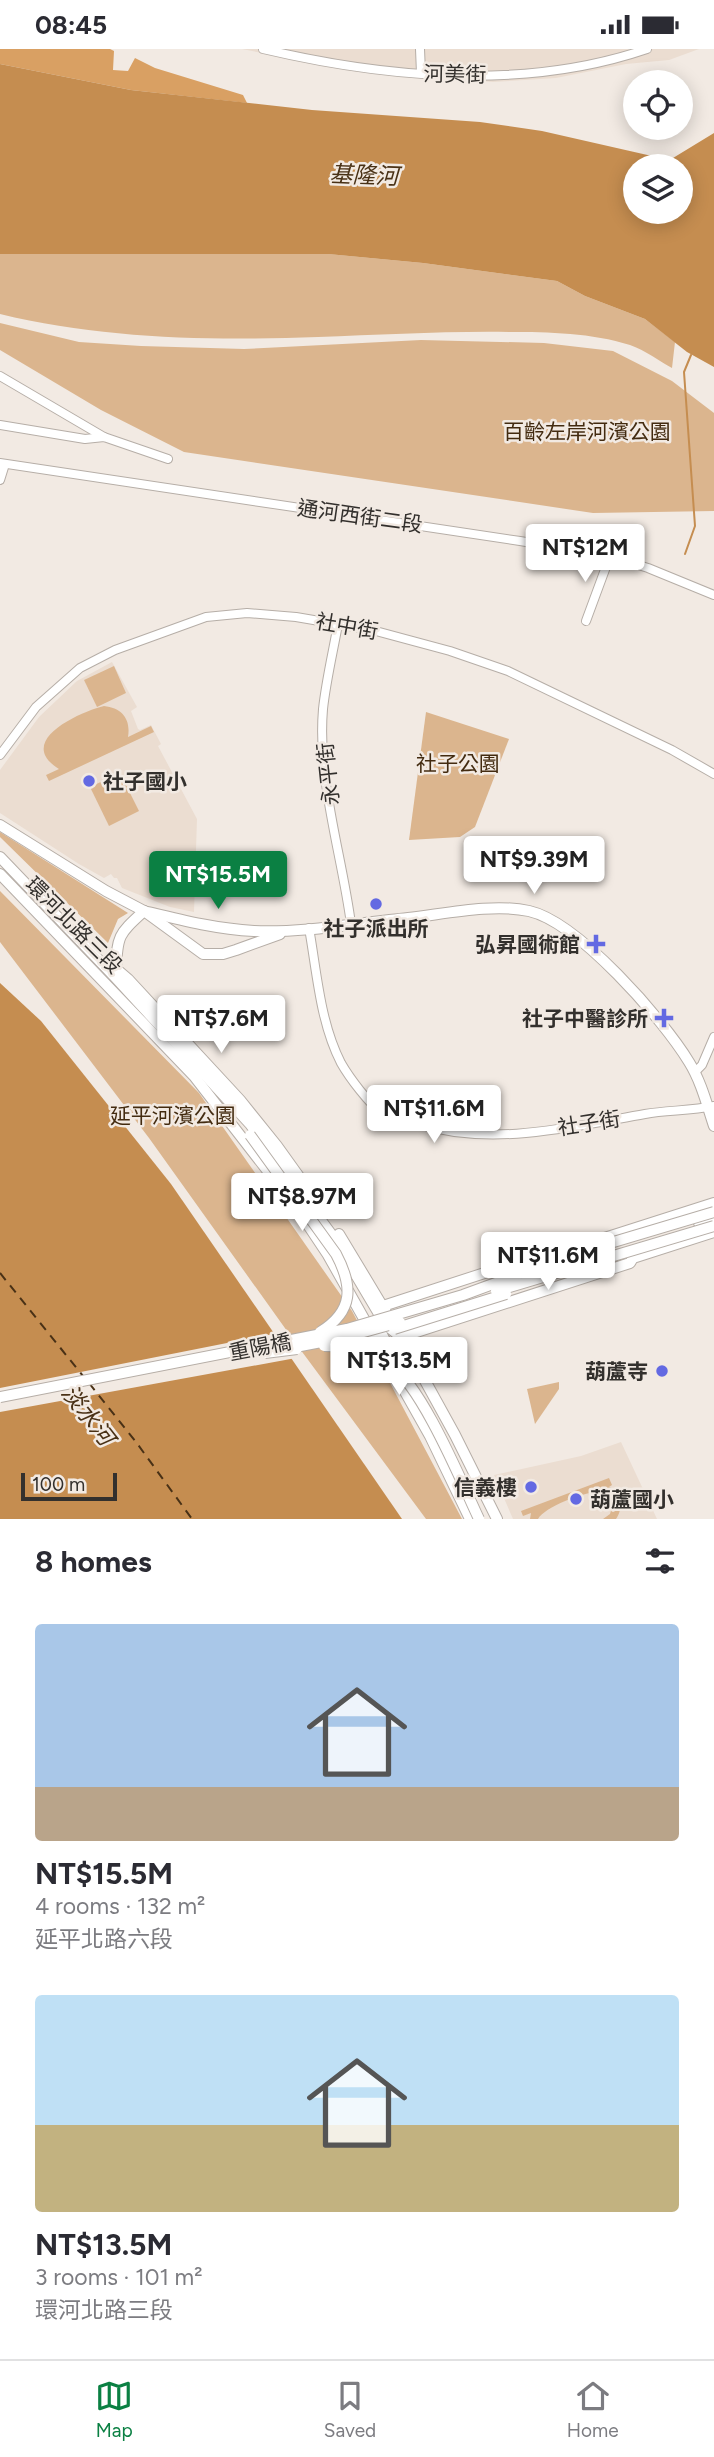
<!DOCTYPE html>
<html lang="en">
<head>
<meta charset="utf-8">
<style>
  body { margin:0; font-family:Figtree,"Noto Sans TC",sans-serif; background:#f7f7f7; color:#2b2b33; height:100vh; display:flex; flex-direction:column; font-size:26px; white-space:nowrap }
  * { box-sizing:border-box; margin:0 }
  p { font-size:23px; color:#7c7c81 }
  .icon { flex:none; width:38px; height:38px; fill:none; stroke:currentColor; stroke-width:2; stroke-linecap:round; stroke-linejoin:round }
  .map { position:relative; height:1470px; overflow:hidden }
  .sheet { display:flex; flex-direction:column; background:#fff; flex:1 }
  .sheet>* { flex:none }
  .tools { position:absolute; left:623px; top:21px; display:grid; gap:14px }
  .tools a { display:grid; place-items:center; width:70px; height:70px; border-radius:50%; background:#fff; box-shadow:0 4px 18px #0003; font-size:35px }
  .scale { position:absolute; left:21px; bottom:18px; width:96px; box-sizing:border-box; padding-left:7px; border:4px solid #33302d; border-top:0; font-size:19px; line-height:24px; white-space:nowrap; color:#33302d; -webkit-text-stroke:5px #f2eae3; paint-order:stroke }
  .price { position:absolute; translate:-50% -60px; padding:0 16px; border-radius:7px; background:#fff; color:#222; font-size:23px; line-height:46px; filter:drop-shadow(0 2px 4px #0008) }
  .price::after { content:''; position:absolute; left:50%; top:42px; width:21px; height:16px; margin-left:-10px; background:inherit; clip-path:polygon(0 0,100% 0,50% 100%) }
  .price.selected { background:#0b8043; color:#fff }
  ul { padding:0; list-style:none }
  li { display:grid; align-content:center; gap:14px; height:371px; padding:0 35px }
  li span { display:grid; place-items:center; height:217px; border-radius:7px; color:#555 }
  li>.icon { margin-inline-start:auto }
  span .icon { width:126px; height:126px; fill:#fffc; stroke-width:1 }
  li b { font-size:30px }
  h2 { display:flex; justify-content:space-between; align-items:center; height:84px; padding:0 35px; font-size:30px }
  .status { display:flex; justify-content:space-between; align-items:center; height:49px; padding:0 35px; background:#fff; direction:ltr }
  .status svg { height:19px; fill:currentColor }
  .tabs { display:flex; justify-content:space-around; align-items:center; height:98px; border-top:2px solid #e1e1e2; background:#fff; font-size:19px; color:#7c7c81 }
  .tabs a { display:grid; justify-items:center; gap:4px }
  .tabs .selected { color:#0b8043 }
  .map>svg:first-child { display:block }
</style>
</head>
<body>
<div class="status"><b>08:45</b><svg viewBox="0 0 49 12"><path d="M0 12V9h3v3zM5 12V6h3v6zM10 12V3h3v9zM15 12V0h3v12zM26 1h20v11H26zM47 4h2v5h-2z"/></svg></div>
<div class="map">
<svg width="714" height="1470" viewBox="0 0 714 1470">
  <rect width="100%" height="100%" fill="#f2eae3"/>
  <g fill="#ebddd1">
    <polygon points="242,0 699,0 669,11 626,15 556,29 493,33 353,22"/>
    <polygon points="112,613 137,658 131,662 138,680 140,681 151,676 161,695 158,697 197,770 194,863 170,858 122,839 117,829 114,829 111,825 104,829 79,815 0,764 0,721 39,668 77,632"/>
    <polygon points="621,1393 657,1470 513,1470 494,1426 581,1407"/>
  </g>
  <g fill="#dbb58e">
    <path d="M0,205H328L423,214L557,232L585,247L645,270L675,293L672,319C659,312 645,301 630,296C592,284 549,283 509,283C445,282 381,286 318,288C212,292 103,290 0,265Z"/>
    <polygon points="0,274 79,293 141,297 244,300 421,291 544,294 613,302 672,332 714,364 714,462 593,464 184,403 101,361 0,301"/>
    <polygon points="114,617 126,644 97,658 84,631"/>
    <path d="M104,657C122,659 131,670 128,688L151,677L154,683L49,732L46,726L59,720C14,692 80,663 104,657Z"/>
    <polygon points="426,663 509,690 475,778 460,788 409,791"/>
    <polygon points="120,724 139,762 109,777 90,738"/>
    <polygon points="0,783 128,864 118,870 108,894 0,788"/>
    <polygon points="0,842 199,1044 352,1262 462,1470 426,1470 297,1296 149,1089 0,893"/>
    <polygon points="559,1333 559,1340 535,1375 527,1340"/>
    <path d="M609,1429L612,1436L609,1438C621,1444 624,1459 616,1470H603L610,1465L613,1455L606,1443C592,1439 545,1457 538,1470H530L531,1464L523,1467L521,1462Z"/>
  </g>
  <polygon fill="#d9a063" points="0,0 110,0 114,2 113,21 128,22 135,9 155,19 243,46 247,54 131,41 0,15"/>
  <g fill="#c58d50" fill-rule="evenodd">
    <path d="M0,15L131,41L312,61L480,73L542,82L665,110L673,109L714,84V318L687,303L645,270L585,247L557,232L423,214L328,205H0ZM635,117H681V163H635Z"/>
    <polygon points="0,934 41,972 171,1135 402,1470 0,1470"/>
  </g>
  <polygon fill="#f2eae3" points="278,1284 296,1309 0,1363 0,1339"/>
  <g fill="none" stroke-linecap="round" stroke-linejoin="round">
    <polyline stroke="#c58d50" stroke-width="2" points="685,505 695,477 684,323 691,306"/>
    <g stroke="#493116" stroke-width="2" stroke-dasharray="9 7" stroke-linecap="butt">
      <polyline points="0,1224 83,1327"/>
      <polyline points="89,1334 136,1393 192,1470"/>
    </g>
    <defs>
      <g id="street">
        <path d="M263,0C386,29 524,42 647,0"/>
        <polyline points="420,0 421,24"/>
        <polyline points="0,327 104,388"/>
        <polyline points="0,376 85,390 104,388 168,410"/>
        <polyline points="0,414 520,492 610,507 648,519 714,546"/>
        <polyline points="0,431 5,415"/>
        <polyline points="586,572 610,507"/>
        <path d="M338,575C333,603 326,632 323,660C317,731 342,806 351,875"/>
        <polyline points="0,706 36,658 80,619 115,601 206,568 247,564 296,568 372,581 450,602 508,622 672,701 714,725"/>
        <path d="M309,879C317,924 320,973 341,1014C349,1028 369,1055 382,1064C392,1070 407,1071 418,1075C491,1098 571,1078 645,1065C668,1061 691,1062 714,1057"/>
        <polyline points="695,1023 702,1016 714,988"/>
      </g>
      <g id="secondary">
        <polyline points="0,776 106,842 144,862 203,905 223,905 236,901 280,885"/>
        <polyline points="0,808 115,928 250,1075 334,1189 385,1275 401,1288 630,1214 633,1209 714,1183"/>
        <polyline points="0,825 194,1027 298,1161 328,1206 430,1387 470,1470"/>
        <path d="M144,862C181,871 216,880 254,882C305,884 357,874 408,869C444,865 493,854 529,862C578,873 663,970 689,1013C701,1032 707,1056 714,1077"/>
        <polyline points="114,918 128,930 240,1051 277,1097 320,1157"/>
        <path d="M116,921C117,886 119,885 144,862"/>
        <polyline points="699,1174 714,1171"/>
        <polyline points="339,1185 401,1288 455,1386 497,1470"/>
        <polyline points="383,1257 583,1192 592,1193 714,1154"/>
        <polyline points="375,1272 403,1326"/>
      </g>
    </defs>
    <use href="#street" stroke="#b6aea7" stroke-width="10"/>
    <use href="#secondary" stroke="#b6aea7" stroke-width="12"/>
    <use href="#street" stroke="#fff" stroke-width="8"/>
    <use href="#secondary" stroke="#fff" stroke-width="10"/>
    <defs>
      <g id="secondary-bridge">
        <path d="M250,1086L336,1205C353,1237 354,1262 320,1283"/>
        <polyline points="496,1242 714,1177"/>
        <polyline points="394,1280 506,1245"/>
        <path d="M324,1297C348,1297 370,1301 390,1315C423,1339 461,1432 479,1470"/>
        <polyline points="290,1299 342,1289 400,1273"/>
        <polyline points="265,1304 297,1300"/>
        <polyline points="0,1348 347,1280 463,1246 580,1203 714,1163"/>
      </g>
    </defs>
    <use href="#secondary-bridge" stroke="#b6aea7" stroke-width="12" stroke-linecap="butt"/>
    <use href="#secondary-bridge" stroke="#fff" stroke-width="10"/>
  </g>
  <g fill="#6369e2" stroke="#f2eae3" stroke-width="2.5">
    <circle cx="89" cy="732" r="7"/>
    <circle cx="376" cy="855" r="7"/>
    <path d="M592.5 884.5h7v7h7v7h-7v7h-7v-7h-7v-7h7z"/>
    <path d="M660.5 958.5h7v7h7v7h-7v7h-7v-7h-7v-7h7z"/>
    <circle cx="662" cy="1322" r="7"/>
    <circle cx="531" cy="1438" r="7"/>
    <circle cx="576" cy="1450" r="7"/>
  </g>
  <g text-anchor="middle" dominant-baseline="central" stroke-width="5" stroke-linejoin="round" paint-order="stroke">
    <g font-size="21" fill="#33302d" stroke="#f2eae3">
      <text transform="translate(455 25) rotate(1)">河美街</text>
      <text transform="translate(360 467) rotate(8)">通河西街二段</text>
      <text transform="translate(347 577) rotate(10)">社中街</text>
      <text transform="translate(328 725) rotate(-96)">永平街</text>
      <text transform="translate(74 876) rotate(45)">環河北路三段</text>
      <text transform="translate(589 1074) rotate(-9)">社子街</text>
      <text transform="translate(260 1298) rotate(-11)">重陽橋</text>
    </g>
    <g font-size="21" fill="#432b10" stroke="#f2eae3">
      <text x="587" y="382">百齡左岸河濱公園</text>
      <text x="458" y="714">社子公園</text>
      <text x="173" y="1066">延平河濱公園</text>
    </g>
    <g font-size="21" font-weight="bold" fill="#33302d" stroke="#f2eae3" text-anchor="end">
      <text x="103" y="732" text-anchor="start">社子國小</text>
      <text x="376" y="879" text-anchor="middle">社子派出所</text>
      <text x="580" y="895">弘昇國術館</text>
      <text x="648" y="969">社子中醫診所</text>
      <text x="648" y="1322">葫蘆寺</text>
      <text x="517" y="1438">信義樓</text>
      <text x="590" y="1450" text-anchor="start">葫蘆國小</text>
    </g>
    <g font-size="23" font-style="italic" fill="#493116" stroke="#f2eae3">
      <text transform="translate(364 126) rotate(2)">基隆河</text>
      <text transform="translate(88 1366) rotate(52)">淡水河</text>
    </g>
  </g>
</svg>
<div class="tools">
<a><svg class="icon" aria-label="locate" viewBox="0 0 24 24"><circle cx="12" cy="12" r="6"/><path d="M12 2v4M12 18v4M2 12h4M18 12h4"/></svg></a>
<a><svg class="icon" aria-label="layers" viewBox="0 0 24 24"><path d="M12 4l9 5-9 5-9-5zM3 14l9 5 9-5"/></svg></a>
</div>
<div class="scale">100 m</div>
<b class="price" style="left:585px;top:535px">NT$12M</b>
<b class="price" style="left:534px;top:847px">NT$9.39M</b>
<b class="price selected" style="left:218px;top:862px">NT$15.5M</b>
<b class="price" style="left:221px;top:1006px">NT$7.6M</b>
<b class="price" style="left:434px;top:1096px">NT$11.6M</b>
<b class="price" style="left:302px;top:1184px">NT$8.97M</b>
<b class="price" style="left:548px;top:1243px">NT$11.6M</b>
<b class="price" style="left:399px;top:1348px">NT$13.5M</b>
</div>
<section class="sheet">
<h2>8 homes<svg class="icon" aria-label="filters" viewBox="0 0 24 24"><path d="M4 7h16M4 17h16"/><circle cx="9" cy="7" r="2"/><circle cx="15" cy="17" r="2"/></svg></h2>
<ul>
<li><span style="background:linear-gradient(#a9c7e8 75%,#b9a48a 0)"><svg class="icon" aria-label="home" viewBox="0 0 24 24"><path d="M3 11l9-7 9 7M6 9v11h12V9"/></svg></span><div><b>NT$15.5M</b><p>4 rooms · 132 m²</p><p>延平北路六段</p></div></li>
<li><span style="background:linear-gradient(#bfe0f5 60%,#c2b280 0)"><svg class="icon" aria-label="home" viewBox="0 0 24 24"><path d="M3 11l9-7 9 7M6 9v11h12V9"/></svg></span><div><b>NT$13.5M</b><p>3 rooms · 101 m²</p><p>環河北路三段</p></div></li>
</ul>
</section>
<nav class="tabs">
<a class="selected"><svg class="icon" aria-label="map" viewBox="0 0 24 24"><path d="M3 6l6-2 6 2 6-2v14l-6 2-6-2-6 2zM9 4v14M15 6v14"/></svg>Map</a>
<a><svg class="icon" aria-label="saved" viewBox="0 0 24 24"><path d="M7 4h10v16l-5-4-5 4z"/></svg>Saved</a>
<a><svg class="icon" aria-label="home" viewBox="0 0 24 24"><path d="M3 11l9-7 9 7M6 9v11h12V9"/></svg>Home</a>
</nav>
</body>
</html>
